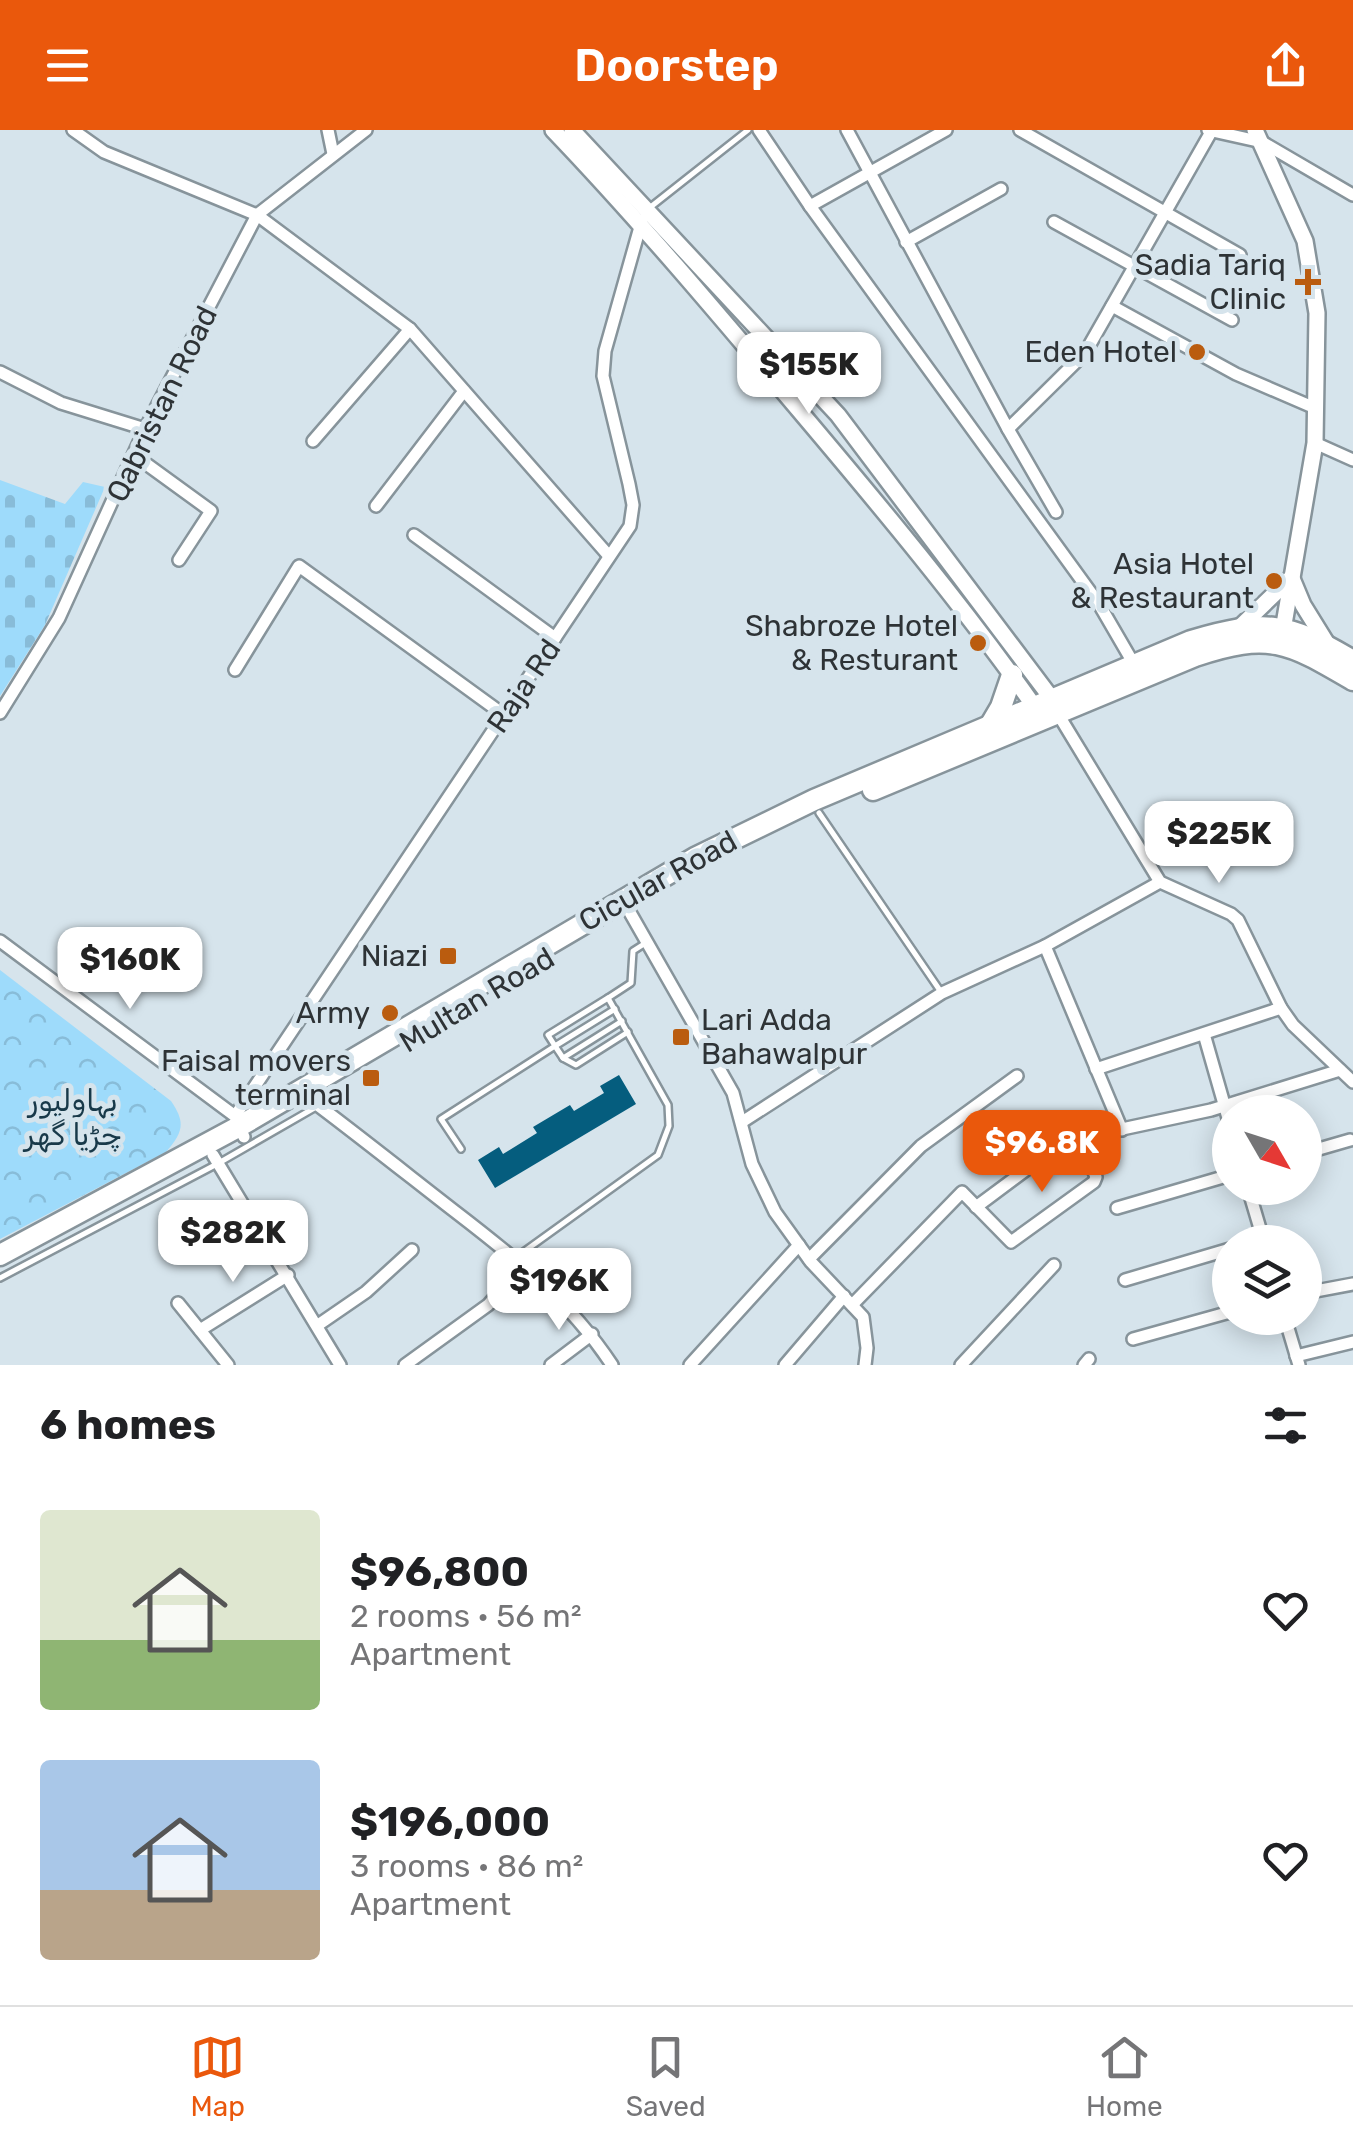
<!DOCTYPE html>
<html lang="en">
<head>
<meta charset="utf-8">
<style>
  body { margin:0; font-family:Rubik,Vazirmatn,sans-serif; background:#f6f6f6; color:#202124; height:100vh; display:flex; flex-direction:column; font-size:38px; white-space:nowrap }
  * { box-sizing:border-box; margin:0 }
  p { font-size:32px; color:#757577 }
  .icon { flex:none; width:55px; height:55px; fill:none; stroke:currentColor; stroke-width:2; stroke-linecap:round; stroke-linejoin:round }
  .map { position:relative; height:1235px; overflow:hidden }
  .side { display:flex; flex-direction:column; background:#fff; flex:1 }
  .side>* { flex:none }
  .needle { width:65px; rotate:129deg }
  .tools { position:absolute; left:1212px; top:965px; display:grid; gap:20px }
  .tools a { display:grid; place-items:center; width:110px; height:110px; border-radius:50%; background:#fff; box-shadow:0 5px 25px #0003; font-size:50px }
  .price { position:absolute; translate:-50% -85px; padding:0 22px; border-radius:20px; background:#fff; color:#222; font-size:32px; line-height:65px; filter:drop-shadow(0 2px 5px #0008) }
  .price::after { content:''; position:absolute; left:50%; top:60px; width:30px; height:22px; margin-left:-15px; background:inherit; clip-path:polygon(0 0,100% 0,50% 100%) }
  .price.on { background:#ea580c; color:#fff }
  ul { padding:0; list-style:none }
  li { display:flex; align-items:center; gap:30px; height:250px; padding:0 40px }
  li span { display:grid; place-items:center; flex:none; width:280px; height:200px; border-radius:10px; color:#555 }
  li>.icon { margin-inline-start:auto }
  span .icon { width:120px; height:120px; fill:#fffc; stroke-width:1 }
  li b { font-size:42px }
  h2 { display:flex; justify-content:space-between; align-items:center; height:120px; padding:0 40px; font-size:42px }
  header { display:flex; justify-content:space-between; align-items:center; height:130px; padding:0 40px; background:#ea580c; color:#fff; font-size:45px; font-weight:600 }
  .dock { display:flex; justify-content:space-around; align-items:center; height:140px; border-top:2px solid #e0e0e0; background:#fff; font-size:28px; color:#757577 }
  .dock a { display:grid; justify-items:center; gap:5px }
  .dock .on { color:#ea580c }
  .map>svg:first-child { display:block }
</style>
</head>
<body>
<header><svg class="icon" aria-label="menu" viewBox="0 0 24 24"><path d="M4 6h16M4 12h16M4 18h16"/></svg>Doorstep<svg class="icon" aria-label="share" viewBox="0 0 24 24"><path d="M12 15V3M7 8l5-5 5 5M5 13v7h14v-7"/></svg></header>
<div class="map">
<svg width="1353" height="1235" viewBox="0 0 1353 1235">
  <defs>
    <pattern id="forest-crowns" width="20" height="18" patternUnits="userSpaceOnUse" patternTransform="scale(2.5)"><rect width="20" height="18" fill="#9edbfb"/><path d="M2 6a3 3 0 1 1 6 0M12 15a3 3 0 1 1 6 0" fill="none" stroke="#88bcd8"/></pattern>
    <pattern id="cemetery-stones" width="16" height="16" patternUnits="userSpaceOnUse" patternTransform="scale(2.5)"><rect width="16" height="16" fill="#9edbfb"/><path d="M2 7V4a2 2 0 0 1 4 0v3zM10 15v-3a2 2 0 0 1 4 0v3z" fill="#88bcd8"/></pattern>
  </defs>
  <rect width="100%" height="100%" fill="#d6e4ec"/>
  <path fill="url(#forest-crowns)" d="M0,840L171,971C186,993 183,1002 166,1022L0,1109Z"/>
  <polygon fill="url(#cemetery-stones)" points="0,350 65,374 83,352 105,357 45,495 0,566"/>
  <polygon fill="#055d7e" points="619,945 636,974 495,1058 478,1030 499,1017 503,1024 537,1003 533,997 570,975 574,981 604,963 600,956"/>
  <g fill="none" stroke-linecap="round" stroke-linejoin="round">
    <defs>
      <g id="lane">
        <polyline points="648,79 748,0"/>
        <polyline points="819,683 941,862"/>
        <polyline points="608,868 548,905 555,916 615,879"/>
        <polyline points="563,928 622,891"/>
        <polyline points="461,1019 441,989 555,916 563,928 576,935 628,902"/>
        <polyline points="515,1128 658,1025 669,996 668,975 608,868 631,853 633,821 644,814"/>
        <polyline points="0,1148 217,1034 316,977"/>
      </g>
      <g id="street">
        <polyline points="73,0 104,22 257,85 410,199 609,426"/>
        <polyline points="328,0 333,24"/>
        <polyline points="759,0 810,76 1099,474 1135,536"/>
        <polyline points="847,0 1008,299 1056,382"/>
        <polyline points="1020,0 1240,125"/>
        <polyline points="1208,0 1262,12 1353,65"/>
        <polyline points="810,76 946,0"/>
        <polyline points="1054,92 1232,190"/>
        <polyline points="906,112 1001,59"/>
        <polyline points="1112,176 1236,244 1315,278"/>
        <polyline points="0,242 61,273 145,299"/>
        <polyline points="1008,299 1085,223 1211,2"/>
        <polyline points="313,311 410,199"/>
        <polyline points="1315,313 1353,330"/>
        <polyline points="134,325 211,381 179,430"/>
        <polyline points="376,376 464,261"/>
        <polyline points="414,405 555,508"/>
        <polyline points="235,540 299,436 504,585"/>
        <polyline points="0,583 59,488 145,299 257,85 366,0"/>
        <polyline points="1058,584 1160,752 1231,784 1238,790 1281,878 1293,895 1353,952"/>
        <polyline points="628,779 733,963 752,1034 775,1082 811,1132 863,1187 867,1218 865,1235"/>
        <polyline points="0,811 235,986 244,1007"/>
        <polyline points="1045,816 1122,1000"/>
        <polyline points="1204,904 1230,995"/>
        <polyline points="1096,939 1281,878"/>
        <path d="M308,956L319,976C364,1010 408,1045 453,1080C513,1126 570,1171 612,1235"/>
        <polyline points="235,986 630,396 633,375 629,354 603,246 605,221 642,90"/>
        <polyline points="742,992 942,863 1045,816 1160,752"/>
        <polyline points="1305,1023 1350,1010"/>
        <polyline points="213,1025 340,1235"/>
        <polyline points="1248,1058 1264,1112"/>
        <polyline points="976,1077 1058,1016 1080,1008 1211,980 1340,940"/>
        <polyline points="1117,1078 1230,1045"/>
        <polyline points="809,1129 921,1016 1017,946"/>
        <polyline points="1125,1150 1230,1119"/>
        <polyline points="1305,1163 1353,1154"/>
        <polyline points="178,1173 228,1235"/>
        <polyline points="852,1175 962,1062 1011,1112 1094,1052 1096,1047 1080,1008"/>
        <polyline points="1285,1188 1299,1235"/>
        <polyline points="318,1195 366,1162 412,1120"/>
        <polyline points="200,1200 288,1145"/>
        <polyline points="1133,1209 1230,1182"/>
        <polyline points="1296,1226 1353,1212"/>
        <polyline points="405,1235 488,1175 523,1135"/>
        <polyline points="551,1235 592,1204"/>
        <polyline points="690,1235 799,1115"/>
        <polyline points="785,1235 844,1166"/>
        <polyline points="961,1235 1054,1135"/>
        <polyline points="1084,1235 1089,1229"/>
      </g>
      <g id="secondary">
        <path d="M553,0C639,90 718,184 798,279C880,376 961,473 1034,576"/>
        <polyline points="572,0 838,285 1052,569"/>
        <polyline points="1255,0 1305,111 1317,183 1315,313 1282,506"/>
        <polyline points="1293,451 1303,475 1329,517"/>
        <polyline points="1238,499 1292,447"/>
      </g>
      <g id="highway">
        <polyline points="991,594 1001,577 1012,545"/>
        <path d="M873,660L1195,526C1270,501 1288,512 1353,550"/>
        <path d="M0,1125L240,996L695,728L814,670L1191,511C1266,489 1287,492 1353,531"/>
      </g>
    </defs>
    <use href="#lane" stroke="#87949b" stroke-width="10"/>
    <use href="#street" stroke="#87949b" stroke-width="16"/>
    <use href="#secondary" stroke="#87949b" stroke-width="20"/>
    <use href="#highway" stroke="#87949b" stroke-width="25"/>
    <use href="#lane" stroke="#fff" stroke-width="5"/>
    <use href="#street" stroke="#fff" stroke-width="11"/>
    <use href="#secondary" stroke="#fff" stroke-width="15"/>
    <use href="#highway" stroke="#fff" stroke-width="20"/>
  </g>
  <g fill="#ba5c0f" stroke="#d6e4ec" stroke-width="4">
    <path d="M1303 137h10v10h10v10h-10v10h-10v-10h-10v-10h10z"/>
    <circle cx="1197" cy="222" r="10"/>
    <circle cx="1274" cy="451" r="10"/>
    <circle cx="978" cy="513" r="10"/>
    <rect x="438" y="816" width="20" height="20" rx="5"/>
    <circle cx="390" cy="883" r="10"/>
    <rect x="671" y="897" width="20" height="20" rx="5"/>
    <rect x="361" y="938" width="20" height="20" rx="5"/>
  </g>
  <g text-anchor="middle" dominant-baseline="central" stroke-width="10" stroke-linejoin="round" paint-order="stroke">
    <g font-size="30" fill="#2e3336" stroke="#d6e4ec" text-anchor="end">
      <text x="1286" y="135">Sadia Tariq<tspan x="1286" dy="34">Clinic</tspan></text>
      <text x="1177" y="222">Eden Hotel</text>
      <text x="1254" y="434">Asia Hotel<tspan x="1254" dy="34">&amp; Restaurant</tspan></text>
      <text x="958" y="496">Shabroze Hotel<tspan x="958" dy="34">&amp; Resturant</tspan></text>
      <text x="428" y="826">Niazi</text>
      <text x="370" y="883">Army</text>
      <text x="701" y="890" text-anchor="start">Lari Adda<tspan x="701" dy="34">Bahawalpur</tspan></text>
      <text x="351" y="931">Faisal movers<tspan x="351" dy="34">terminal</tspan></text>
    </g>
    <g font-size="30" fill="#2e3336" stroke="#d6e4ec">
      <text transform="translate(162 274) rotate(-64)">Qabristan Road</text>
      <text transform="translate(524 556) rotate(-56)">Raja Rd</text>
      <text transform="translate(658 751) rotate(-29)">Cicular Road</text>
      <text transform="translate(477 870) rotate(-31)">Multan Road</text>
    </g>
    <g font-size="30" fill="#183949" stroke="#d6e4ec">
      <text x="73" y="971">بہاولپور<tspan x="73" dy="34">چڑیا گھر</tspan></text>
    </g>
  </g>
</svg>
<div class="tools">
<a><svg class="needle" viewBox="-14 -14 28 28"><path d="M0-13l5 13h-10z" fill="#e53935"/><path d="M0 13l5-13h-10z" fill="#757577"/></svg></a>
<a><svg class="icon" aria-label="layers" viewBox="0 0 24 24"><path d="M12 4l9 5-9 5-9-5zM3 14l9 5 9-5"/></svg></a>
</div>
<b class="price" style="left:809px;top:287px">$155K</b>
<b class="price" style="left:1219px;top:756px">$225K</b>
<b class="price" style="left:130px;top:882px">$160K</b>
<b class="price on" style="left:1042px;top:1065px">$96.8K</b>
<b class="price" style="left:233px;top:1155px">$282K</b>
<b class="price" style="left:559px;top:1203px">$196K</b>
</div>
<section class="side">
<h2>6 homes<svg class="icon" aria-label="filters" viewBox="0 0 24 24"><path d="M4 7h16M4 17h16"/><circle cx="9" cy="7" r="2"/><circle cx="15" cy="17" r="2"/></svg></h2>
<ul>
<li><span style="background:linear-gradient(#dfe7d0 65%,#8fb573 0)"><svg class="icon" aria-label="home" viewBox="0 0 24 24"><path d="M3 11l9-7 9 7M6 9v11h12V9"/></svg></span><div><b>$96,800</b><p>2 rooms · 56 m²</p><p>Apartment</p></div><svg class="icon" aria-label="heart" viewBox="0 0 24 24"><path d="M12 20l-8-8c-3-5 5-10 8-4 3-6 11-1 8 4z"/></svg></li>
<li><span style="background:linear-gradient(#a9c7e8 65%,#b9a48a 0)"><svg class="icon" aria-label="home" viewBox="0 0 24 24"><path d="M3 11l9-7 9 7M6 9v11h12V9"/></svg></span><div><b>$196,000</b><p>3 rooms · 86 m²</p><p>Apartment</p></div><svg class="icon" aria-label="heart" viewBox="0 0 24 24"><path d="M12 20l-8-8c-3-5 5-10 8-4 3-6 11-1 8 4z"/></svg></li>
</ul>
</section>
<nav class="dock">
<a class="on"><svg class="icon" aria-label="map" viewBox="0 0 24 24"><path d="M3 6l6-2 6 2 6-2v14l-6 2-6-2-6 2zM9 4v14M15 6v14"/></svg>Map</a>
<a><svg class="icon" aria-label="saved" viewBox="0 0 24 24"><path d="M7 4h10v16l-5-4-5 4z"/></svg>Saved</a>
<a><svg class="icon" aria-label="home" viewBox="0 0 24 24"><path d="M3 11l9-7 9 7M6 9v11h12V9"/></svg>Home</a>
</nav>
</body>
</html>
